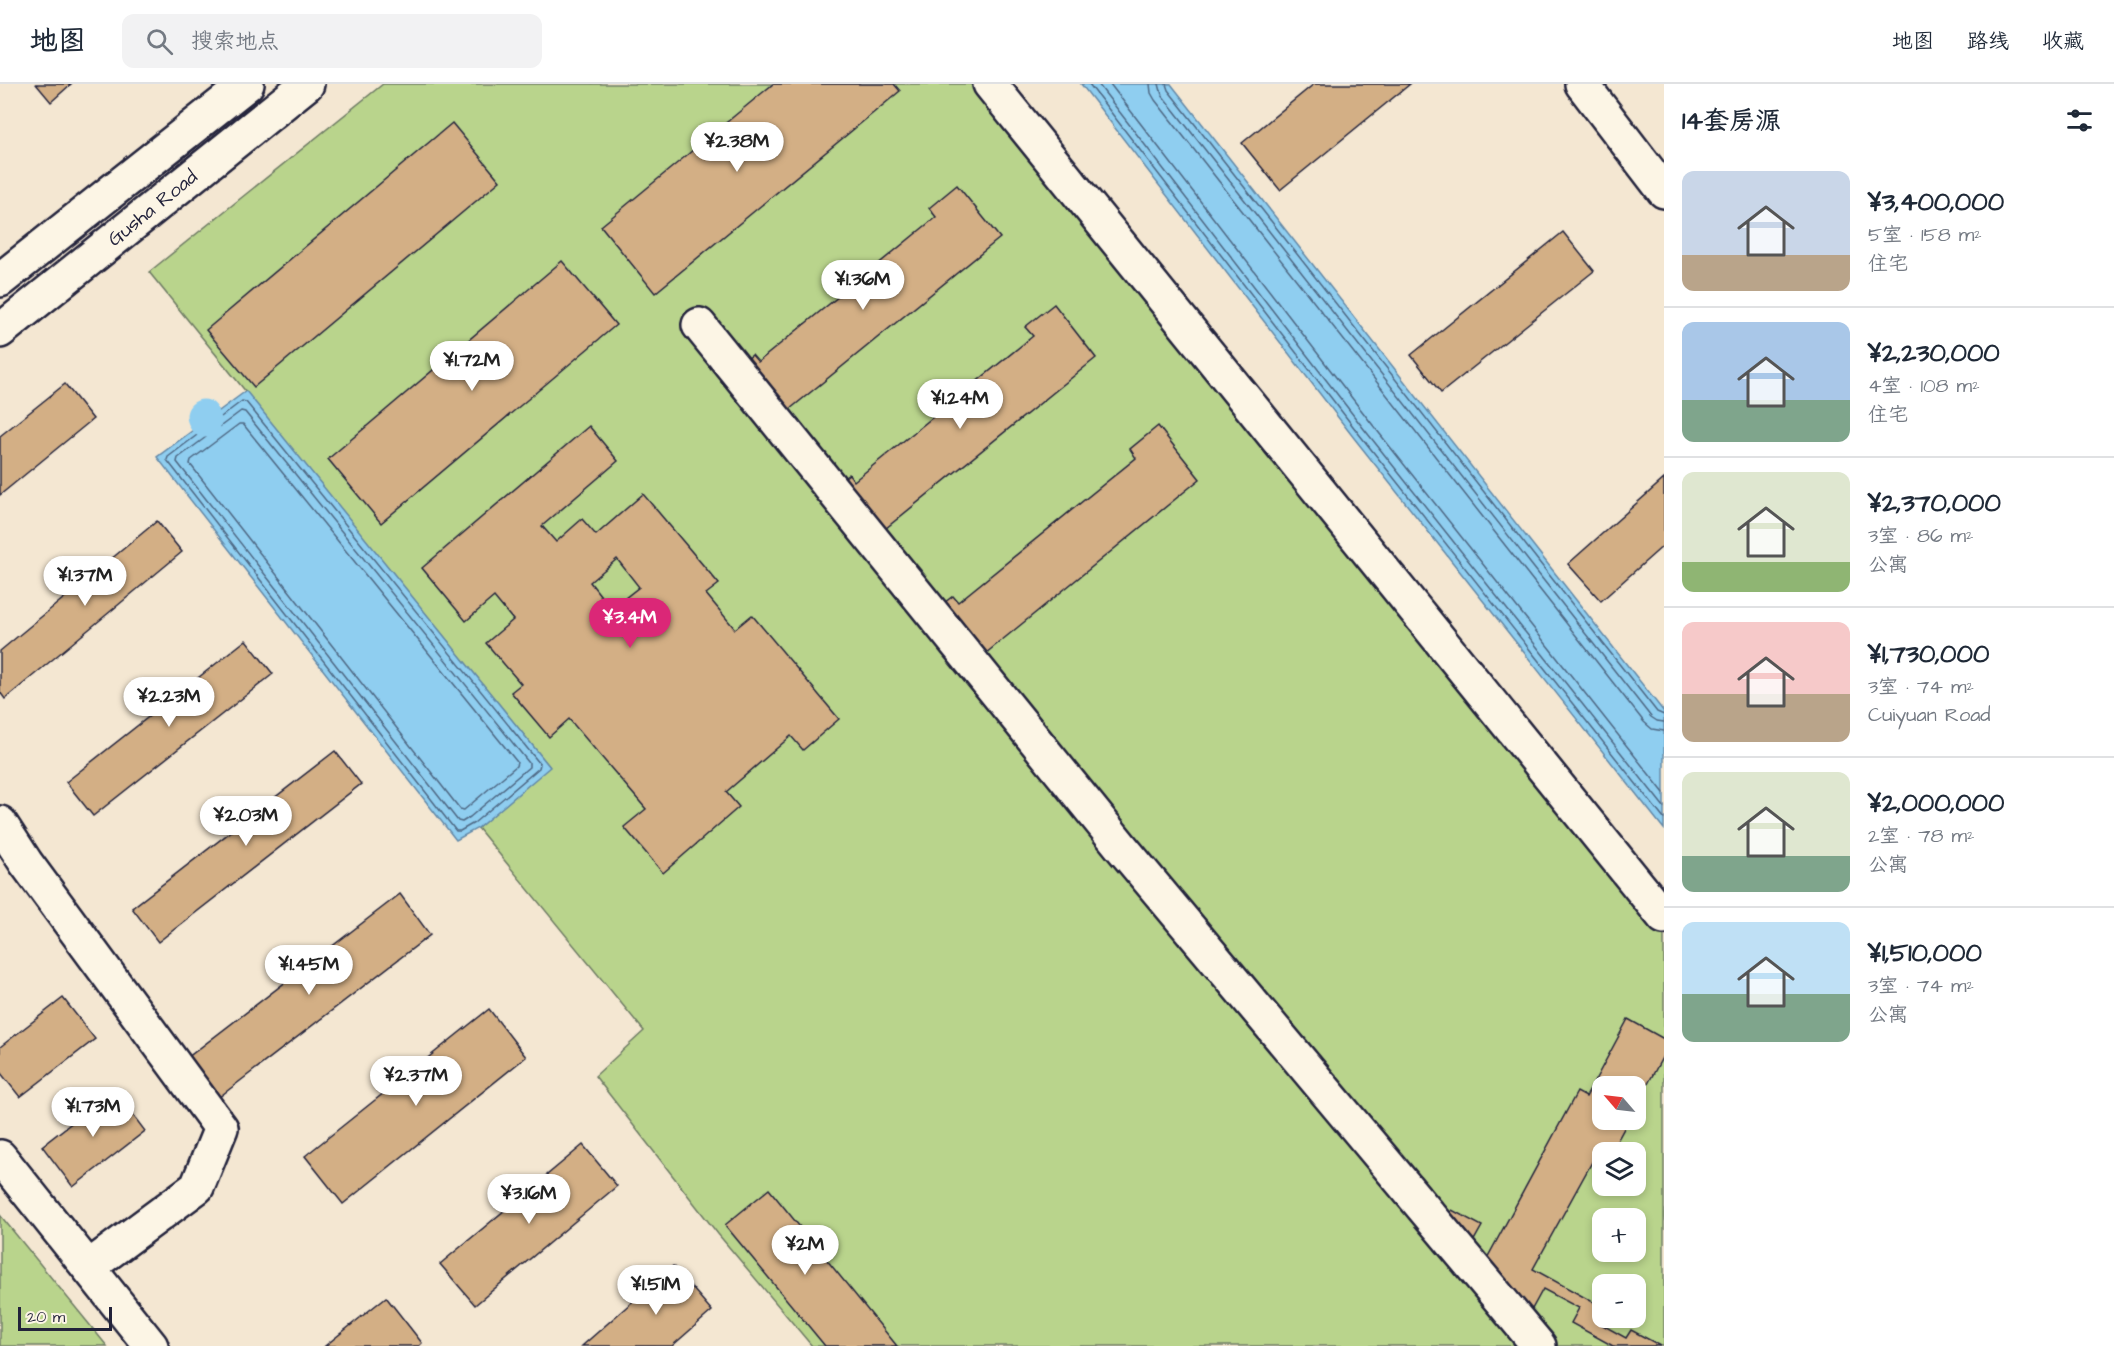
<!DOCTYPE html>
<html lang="zh">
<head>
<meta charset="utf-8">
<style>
  body { margin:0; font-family:"Architects Daughter","LXGW WenKai TC",sans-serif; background:#f2f2f3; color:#1f2937; height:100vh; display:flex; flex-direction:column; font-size:22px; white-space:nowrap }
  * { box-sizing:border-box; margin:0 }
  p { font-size:20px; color:#747a83 }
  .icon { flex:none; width:33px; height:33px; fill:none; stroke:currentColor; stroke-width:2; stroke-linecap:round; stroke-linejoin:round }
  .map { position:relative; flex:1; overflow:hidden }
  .details { display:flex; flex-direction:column; background:#fff; width:450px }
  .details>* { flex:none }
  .needle { width:39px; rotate:298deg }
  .controls { position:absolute; left:1592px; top:992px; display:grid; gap:12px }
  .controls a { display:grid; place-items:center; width:54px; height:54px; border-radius:12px; background:#fff; box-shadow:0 3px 9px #0003; font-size:30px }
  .scale { position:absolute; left:18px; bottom:15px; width:94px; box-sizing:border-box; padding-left:6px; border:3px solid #22223b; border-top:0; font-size:16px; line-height:21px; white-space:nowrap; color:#22223b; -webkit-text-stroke:4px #fcf5e5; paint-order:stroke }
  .price { position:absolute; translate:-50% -51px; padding:0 14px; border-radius:21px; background:#fff; color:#222; font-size:20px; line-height:39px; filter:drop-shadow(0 2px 3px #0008) }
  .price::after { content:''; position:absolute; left:50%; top:36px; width:18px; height:14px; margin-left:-9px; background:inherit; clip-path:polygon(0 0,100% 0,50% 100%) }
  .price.active { background:#db2777; color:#fff }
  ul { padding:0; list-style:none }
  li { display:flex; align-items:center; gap:18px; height:150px; padding:0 18px }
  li+li { border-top:2px solid #e0e1e3 }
  li span { display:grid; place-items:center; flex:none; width:168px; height:120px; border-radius:12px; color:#555 }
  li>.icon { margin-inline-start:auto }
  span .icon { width:72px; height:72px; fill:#fffc; stroke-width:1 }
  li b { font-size:26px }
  h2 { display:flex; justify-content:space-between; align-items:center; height:72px; padding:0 18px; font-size:26px }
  header { display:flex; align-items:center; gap:36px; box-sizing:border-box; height:84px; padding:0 30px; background:#fff; border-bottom:2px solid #e0e1e3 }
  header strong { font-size:28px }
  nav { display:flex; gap:33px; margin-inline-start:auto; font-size:21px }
  .search { width:420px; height:54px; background:#f2f2f3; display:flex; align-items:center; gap:15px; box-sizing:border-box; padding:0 21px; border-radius:12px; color:#747a83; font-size:22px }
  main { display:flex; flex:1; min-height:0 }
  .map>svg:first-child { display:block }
</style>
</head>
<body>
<header>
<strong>地图</strong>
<div class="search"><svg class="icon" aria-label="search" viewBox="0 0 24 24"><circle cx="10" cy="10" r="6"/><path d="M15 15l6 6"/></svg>搜索地点</div>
<nav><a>地图</a><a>路线</a><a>收藏</a></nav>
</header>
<main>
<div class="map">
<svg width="1664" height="1262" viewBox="0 0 1664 1262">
  <rect width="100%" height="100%" fill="#f4e7d2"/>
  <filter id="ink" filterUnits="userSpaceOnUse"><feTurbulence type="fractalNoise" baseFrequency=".0167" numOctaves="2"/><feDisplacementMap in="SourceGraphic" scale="12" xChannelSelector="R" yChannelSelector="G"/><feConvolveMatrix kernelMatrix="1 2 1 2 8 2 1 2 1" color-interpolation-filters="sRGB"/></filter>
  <g filter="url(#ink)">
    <g fill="#b9d48c" stroke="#6e7b64" stroke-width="1.5" fill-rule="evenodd">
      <path d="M383,0H990L1664,833V1262H812L718,1150L595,992L644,947L478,744L549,682L149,188ZM1602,1002H1635V1035H1602ZM1602,1068H1635V1101H1602ZM1602,1134H1635V1167H1602ZM1602,1200H1635V1233H1602Z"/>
      <polygon points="0,1131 107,1262 0,1262"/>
    </g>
    <g fill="#8fcef0" stroke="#6389a8" stroke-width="1.5">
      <polygon points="1081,0 1171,0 1664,628 1664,745 1354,354"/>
      <polygon points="246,307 550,683 478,744 456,756 157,373"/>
    </g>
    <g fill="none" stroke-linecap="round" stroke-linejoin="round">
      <g stroke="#4e6783" stroke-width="1.5">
        <polyline points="1089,0 1359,350 1664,735"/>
        <polyline points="1098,0 1364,345 1664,723"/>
        <polyline points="1110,0 1372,340 1664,709"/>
        <polyline points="1150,0 1151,9 1155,16 1644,638 1652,645 1664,647"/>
        <polyline points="1159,0 1162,11 1651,633 1657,637 1664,638"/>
        <polyline points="1166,0 1168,6 1657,628 1664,631"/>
        <polygon points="242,317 246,318 540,680 539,684 474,739 460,747 456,747 167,376 168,373"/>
        <polygon points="241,327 245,328 529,679 529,683 470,733 462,738 458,737 177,378 178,374"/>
        <polygon points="239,340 243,340 517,678 516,682 464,726 460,725 190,380 191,376"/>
      </g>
      <polyline stroke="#8fcef0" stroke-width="33" points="203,332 205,337"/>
    </g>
    <g fill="#d3af85" stroke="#22223b" stroke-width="1.5" fill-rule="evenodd">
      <polygon points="36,0 71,0 51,18"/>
      <polygon points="773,0 894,0 900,7 655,209 601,142"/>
      <polygon points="1314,0 1410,0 1280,106 1242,59"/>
      <polygon points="452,39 500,97 254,303 206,246"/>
      <polygon points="957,101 1000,154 763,347 722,296 752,271 758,278 936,133 929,124"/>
      <polygon points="1563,148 1594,187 1441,309 1411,271"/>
      <polygon points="562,177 616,241 381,439 328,375"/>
      <polygon points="1054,220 1096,274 859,466 818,415 849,390 854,397 1033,252 1025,243"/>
      <polygon points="65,300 93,335 0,411 0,352"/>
      <path d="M589,342L618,377L542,442L556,458L582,435L596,451L643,410L719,500L706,510L735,545L752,531L839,635L803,666L791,652L726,708L739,723L663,789L624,743L646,725L569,635L549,653L511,608L521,600L486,559L513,536L494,513L466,537L422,484ZM617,475L639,503L611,525L590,498Z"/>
      <polygon points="1158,342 1200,395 964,587 922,536 953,512 958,518 1136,374 1130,365"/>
      <polygon points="1664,395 1664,461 1601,517 1568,480"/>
      <polygon points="157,437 182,468 5,615 0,608 0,567"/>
      <polygon points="246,556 273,590 93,732 66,698"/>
      <polygon points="335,667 361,700 158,858 132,824"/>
      <polygon points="400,810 430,851 218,1014 187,974"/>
      <polygon points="63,914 95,955 20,1013 0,988 0,963"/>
      <polygon points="489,925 526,973 343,1120 305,1072"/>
      <polygon points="1628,935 1664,955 1664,970 1635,1024 1635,1002 1602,1002 1602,1035 1629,1035 1611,1068 1602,1068 1602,1072 1597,1069 1533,1185 1602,1223 1602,1227 1597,1238 1626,1254 1631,1246 1661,1262 1613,1262 1571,1239 1579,1224 1543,1205 1526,1236 1470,1206 1477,1195 1433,1159 1452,1126 1482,1142 1467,1169 1485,1178 1577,1008 1586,1013"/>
      <polygon points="114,1006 145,1047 73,1103 42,1062"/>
      <polygon points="583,1061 617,1102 475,1221 440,1180"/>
      <polygon points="769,1105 897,1262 825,1262 725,1141"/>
      <polygon points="673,1182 712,1227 672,1262 582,1262"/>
      <polygon points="386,1213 422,1259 419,1262 325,1262"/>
    </g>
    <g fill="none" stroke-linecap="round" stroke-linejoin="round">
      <defs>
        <g id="minor">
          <polyline points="990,0 1664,833"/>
          <polyline points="1582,0 1664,107"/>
          <polyline points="699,241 1123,765 1539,1262"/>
          <polyline points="0,739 26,779 221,1044 197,1103 89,1183"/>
          <polyline points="0,1073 151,1262"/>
        </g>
        <g id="major">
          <polyline points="0,196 247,0"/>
          <path id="s1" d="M0,247L307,0"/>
        </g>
      </defs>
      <use href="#minor" stroke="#22223b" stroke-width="38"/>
      <use href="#major" stroke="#22223b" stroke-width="38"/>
      <use href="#minor" stroke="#fcf5e5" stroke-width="33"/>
      <use href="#major" stroke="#fcf5e5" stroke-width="33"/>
    </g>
  </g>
  <g text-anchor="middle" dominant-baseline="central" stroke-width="4.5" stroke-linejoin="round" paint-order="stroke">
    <g font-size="20" fill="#22223b" stroke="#fcf5e5">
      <text stroke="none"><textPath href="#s1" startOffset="196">Gusha Road</textPath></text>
    </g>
  </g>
</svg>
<div class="controls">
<a><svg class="needle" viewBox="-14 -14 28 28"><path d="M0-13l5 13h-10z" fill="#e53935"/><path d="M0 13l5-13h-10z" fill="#747a83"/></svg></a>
<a><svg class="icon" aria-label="layers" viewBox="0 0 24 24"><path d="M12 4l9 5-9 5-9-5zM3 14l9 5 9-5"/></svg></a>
<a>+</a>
<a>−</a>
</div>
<div class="scale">20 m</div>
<b class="price" style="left:737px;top:89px">¥2.38M</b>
<b class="price" style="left:863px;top:227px">¥1.36M</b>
<b class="price" style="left:472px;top:308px">¥1.72M</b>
<b class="price" style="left:960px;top:346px">¥1.24M</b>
<b class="price" style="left:85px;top:523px">¥1.37M</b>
<b class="price active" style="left:630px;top:565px">¥3.4M</b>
<b class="price" style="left:169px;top:644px">¥2.23M</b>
<b class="price" style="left:246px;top:763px">¥2.03M</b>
<b class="price" style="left:309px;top:912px">¥1.45M</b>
<b class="price" style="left:416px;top:1023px">¥2.37M</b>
<b class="price" style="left:93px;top:1054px">¥1.73M</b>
<b class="price" style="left:529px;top:1141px">¥3.16M</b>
<b class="price" style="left:805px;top:1192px">¥2M</b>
<b class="price" style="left:656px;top:1232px">¥1.51M</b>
</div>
<section class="details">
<h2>14套房源<svg class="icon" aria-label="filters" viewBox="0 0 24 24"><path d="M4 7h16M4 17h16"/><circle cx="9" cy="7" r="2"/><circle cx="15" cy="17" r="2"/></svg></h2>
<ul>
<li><span style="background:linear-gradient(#c9d6e8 70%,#b9a48a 0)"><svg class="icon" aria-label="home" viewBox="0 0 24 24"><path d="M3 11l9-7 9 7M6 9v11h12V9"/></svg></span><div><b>¥3,400,000</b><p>5室 · 158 m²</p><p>住宅</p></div></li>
<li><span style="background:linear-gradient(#a9c7e8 65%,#7fa58c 0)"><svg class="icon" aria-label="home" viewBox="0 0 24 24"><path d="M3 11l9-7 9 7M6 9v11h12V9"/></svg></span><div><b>¥2,230,000</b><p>4室 · 108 m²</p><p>住宅</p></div></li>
<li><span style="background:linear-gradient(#dfe7d0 75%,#8fb573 0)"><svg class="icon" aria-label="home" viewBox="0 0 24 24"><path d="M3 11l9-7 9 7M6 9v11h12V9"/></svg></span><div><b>¥2,370,000</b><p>3室 · 86 m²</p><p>公寓</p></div></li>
<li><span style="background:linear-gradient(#f6c9c9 60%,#b9a48a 0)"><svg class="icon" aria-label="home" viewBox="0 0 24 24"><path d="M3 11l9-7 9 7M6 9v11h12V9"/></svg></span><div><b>¥1,730,000</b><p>3室 · 74 m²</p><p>Cuiyuan Road</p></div></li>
<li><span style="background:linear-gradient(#dfe7d0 70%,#7fa58c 0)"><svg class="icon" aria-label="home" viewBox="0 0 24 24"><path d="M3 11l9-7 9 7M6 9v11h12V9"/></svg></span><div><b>¥2,000,000</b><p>2室 · 78 m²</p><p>公寓</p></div></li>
<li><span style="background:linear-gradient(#bfe0f5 60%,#7fa58c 0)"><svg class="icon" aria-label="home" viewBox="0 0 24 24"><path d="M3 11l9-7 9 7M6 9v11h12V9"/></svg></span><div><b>¥1,510,000</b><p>3室 · 74 m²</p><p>公寓</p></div></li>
</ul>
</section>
</main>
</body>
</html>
